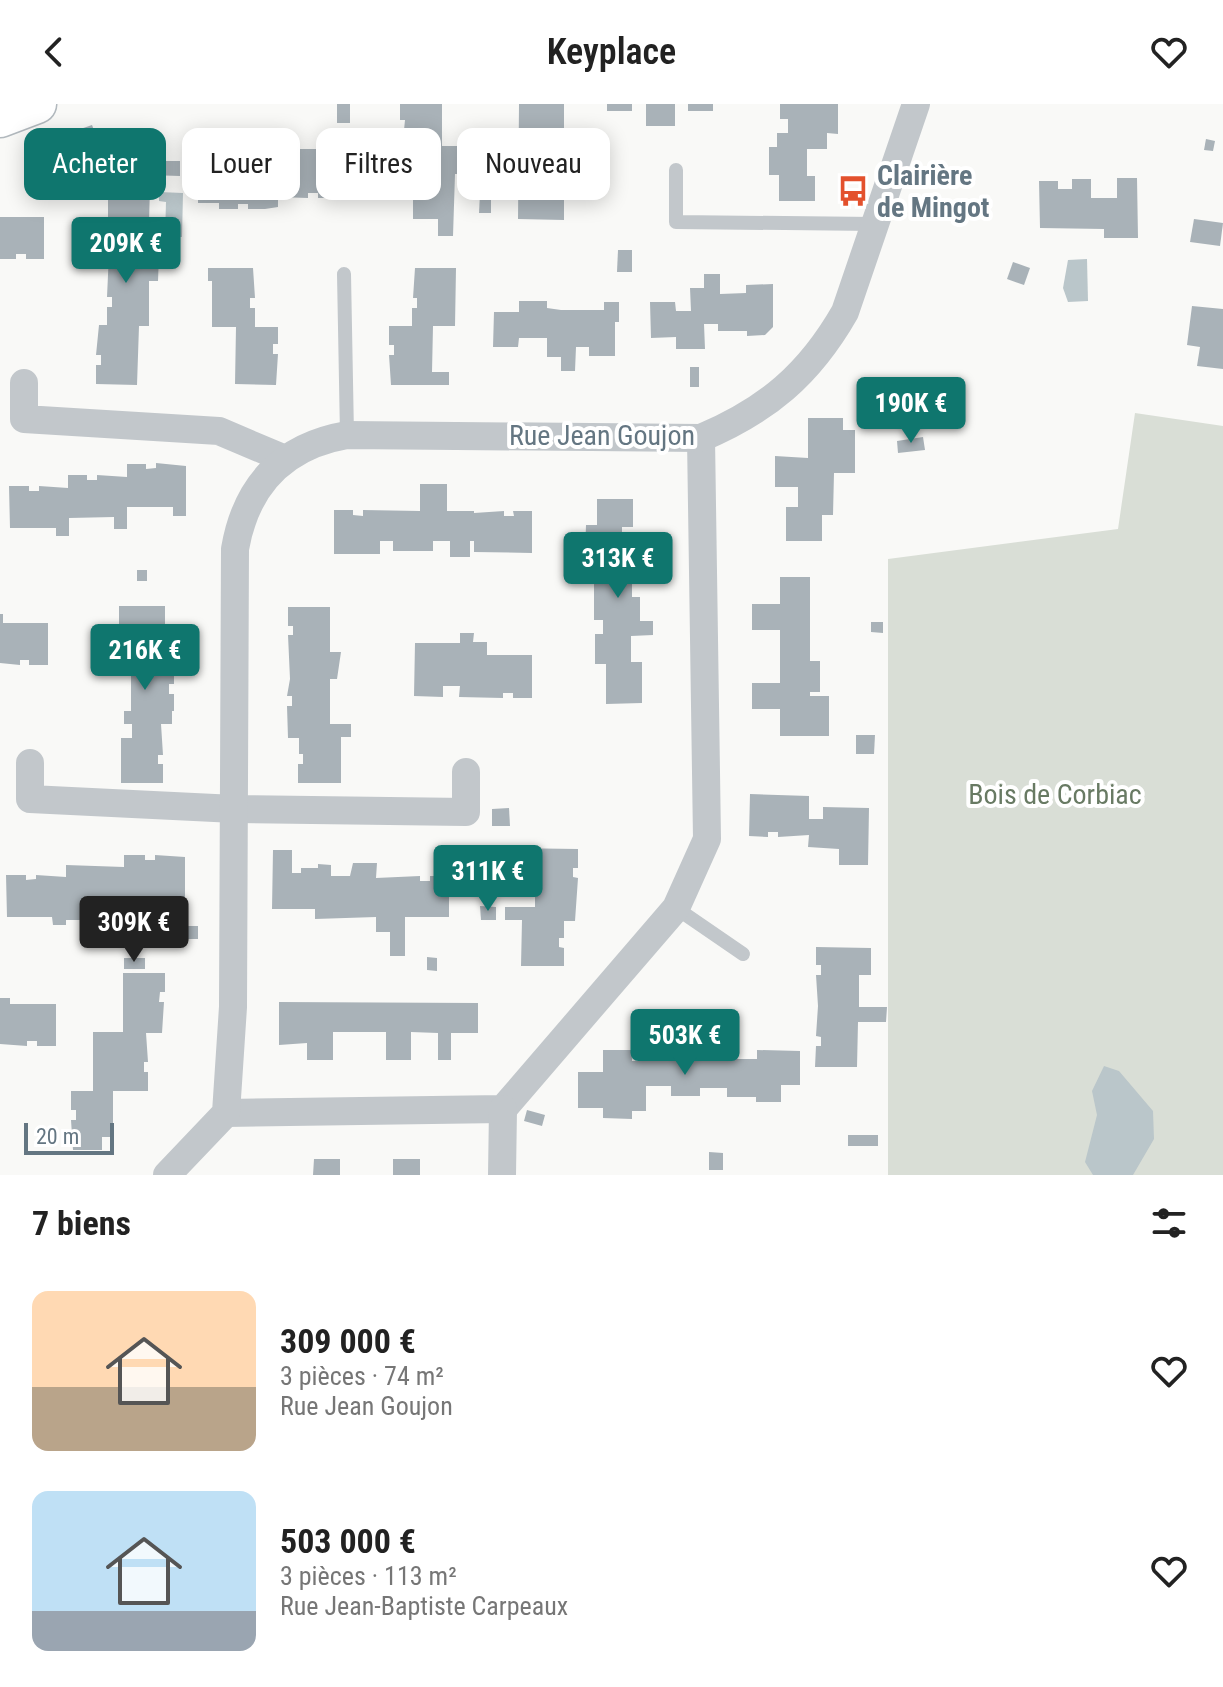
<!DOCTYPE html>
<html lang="fr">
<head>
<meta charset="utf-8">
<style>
  body { margin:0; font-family:"Roboto Condensed",sans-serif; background:#f2f2f2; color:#222; height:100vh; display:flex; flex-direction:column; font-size:30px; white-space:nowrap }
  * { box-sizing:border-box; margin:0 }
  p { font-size:26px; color:#767676 }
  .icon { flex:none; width:44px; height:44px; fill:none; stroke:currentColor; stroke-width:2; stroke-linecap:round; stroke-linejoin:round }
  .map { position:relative; height:1071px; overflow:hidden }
  .sheet { display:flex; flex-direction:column; background:#fff; flex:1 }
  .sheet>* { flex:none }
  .top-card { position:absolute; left:24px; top:24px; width:800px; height:72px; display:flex; gap:16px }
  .scale { position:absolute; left:24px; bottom:20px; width:90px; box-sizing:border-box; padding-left:8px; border:4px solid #647682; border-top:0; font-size:22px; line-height:28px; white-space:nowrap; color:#647682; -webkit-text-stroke:6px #fff; paint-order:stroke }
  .price { position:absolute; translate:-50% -68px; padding:0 18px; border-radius:8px; background:#0f766e; color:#fff; font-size:26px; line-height:52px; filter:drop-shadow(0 2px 4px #0008) }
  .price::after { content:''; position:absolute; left:50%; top:48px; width:24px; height:18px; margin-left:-12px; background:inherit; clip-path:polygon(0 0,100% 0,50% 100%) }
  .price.selected { background:#222; color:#fff }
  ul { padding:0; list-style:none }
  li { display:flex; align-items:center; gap:24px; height:200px; padding:0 32px }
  li span { display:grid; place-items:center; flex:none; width:224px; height:160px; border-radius:16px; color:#555 }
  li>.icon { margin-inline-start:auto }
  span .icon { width:96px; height:96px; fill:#fffc; stroke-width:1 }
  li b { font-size:34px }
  h2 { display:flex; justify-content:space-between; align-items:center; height:96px; padding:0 32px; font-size:34px }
  .pill { padding:0 28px; border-radius:16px; background:#fff; box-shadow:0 4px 20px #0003; font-size:28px; line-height:72px }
  .pill.selected { background:#0f766e; color:#fff }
  header { display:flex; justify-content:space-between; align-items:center; height:104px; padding:0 32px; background:#fff; font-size:36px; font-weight:600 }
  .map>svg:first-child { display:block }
</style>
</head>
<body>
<header><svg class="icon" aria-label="back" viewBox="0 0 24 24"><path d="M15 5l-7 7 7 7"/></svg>Keyplace<svg class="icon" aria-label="heart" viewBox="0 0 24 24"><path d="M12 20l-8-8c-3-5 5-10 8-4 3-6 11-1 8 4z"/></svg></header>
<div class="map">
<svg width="1223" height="1071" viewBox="0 0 1223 1071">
  <rect width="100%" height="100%" fill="#f9f9f7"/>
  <polygon fill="#d9ded6" points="1135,309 1223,322 1223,1071 888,1071 888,455 1118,425"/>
  <g fill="#bac6ca">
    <polygon points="159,88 183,89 182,133 165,133 166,98 159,97"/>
    <polygon points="1087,155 1088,197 1068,198 1063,184 1068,156"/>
    <polygon points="1104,962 1119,967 1153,1007 1154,1035 1133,1071 1093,1071 1085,1058 1097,1011 1092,987"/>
  </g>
  <g fill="#a9b2b8">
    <rect x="337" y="0" width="13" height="19"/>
    <polygon points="400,0 442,0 442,42 472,42 472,52 463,52 463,56 472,56 472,70 455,70 453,132 438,132 438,115 413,115 413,96 418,96 418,86 413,86 415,56 401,57 400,26 404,26 405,16 400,16"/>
    <polygon points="519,0 564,0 564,35 556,35 556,49 579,49 579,77 555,76 555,90 564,90 564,116 518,115"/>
    <rect x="607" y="0" width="25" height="7"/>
    <rect x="646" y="0" width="29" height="22"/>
    <rect x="688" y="0" width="25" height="7"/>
    <polygon points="780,0 838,0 838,30 827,29 827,45 807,45 807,72 815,72 815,97 779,97 779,71 769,71 769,43 777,43 777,29 788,29 788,15 780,15"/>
    <polygon points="92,21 101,45 66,55 66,30"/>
    <polygon points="1206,35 1215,37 1213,47 1204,46"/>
    <rect x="480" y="40" width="13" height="19"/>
    <polygon points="258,42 278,42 278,45 339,45 350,56 350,87 337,87 337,94 318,94 318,89 308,89 308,94 278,93 278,103 265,105 248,105 248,100 238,100 238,105 219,105 219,99 198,99 198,72 219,72 219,63 258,63"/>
    <polygon points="148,57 180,57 180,72 148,71"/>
    <polygon points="1117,74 1137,74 1138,134 1104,134 1104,125 1040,124 1039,77 1058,77 1058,85 1072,85 1072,75 1091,75 1091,94 1117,94"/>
    <polygon points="108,83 150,84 148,150 159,150 158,177 149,177 149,222 139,222 137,281 96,280 96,261 101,261 101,251 96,251 99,221 107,221 107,203 112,203 112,193 107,193 109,149 107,149 107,133 112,133 113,123 108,123"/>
    <polygon points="480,89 491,89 491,109 479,109"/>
    <polygon points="0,113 44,113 44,155 26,155 26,150 16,150 16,155 0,155"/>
    <polygon points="1194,115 1223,119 1220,142 1190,138"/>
    <polygon points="618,146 632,146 632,168 617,168"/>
    <polygon points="1013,158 1030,164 1024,181 1007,175"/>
    <polygon points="208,164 253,164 255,194 250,194 250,204 255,204 255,223 278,223 278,240 273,240 273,250 278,250 276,281 235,280 236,223 212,223 212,177 208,177"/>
    <polygon points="415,164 456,164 455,222 433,222 432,268 449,268 449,281 391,281 389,251 394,251 394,241 389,241 389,222 412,222 412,204 417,204 417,194 413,194"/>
    <polygon points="704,170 720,170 720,190 746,189 746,181 773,180 773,223 765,231 747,232 747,227 718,227 718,220 704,220 705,245 676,245 676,233 651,234 650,198 675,198 676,207 691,207 690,184 704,184"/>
    <polygon points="519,197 547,197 547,204 561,206 604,206 604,198 619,198 619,218 615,218 615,252 589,252 589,243 576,243 575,267 561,267 561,253 547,253 547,234 519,234 518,243 493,243 494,208 519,208"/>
    <polygon points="1192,202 1223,205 1223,265 1197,262 1200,243 1187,241"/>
    <rect x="690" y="263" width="9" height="20"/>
    <polygon points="808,314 843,314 843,326 855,326 855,369 834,369 833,411 822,411 822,437 786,437 786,403 798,403 798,383 775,383 775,352 808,354"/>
    <polygon points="923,333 925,346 898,349 897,337"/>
    <polygon points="156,359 186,362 186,412 173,412 173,403 127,403 127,425 114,425 114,413 69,414 69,432 56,432 56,424 10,424 9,382 29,382 29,387 39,387 39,382 68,384 68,371 87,371 87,376 97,376 97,371 127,373 127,360 146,360 146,365 156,364"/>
    <polygon points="420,380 447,380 447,407 474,407 474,409 504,407 504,412 514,412 513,407 532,407 532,449 474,448 474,437 470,437 470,453 450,453 450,437 433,437 433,447 393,447 393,437 380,437 380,450 334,450 334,406 353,406 353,411 363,412 363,406 420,407"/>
    <polygon points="597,395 633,395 633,423 622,423 622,449 644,449 644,463 655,463 655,477 632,477 632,493 640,493 640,517 653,517 653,531 631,532 631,558 642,558 642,599 606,600 606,560 595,560 595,530 603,530 603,516 594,516 594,449 585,449 586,421 597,421"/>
    <rect x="137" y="466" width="10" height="11"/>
    <polygon points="780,473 810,473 810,557 820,557 820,588 810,588 810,592 829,592 829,632 780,632 780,605 752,605 752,579 780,579 780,526 752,526 752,500 780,500"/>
    <polygon points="119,502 165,502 165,521 160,521 160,531 165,531 163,561 174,561 174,580 169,580 169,590 174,590 174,607 172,607 172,620 161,620 163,651 158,651 158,660 163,660 163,679 121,679 121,634 132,634 132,620 124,620 124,607 131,607 131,561 116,561 116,548 119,548"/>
    <polygon points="288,503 330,503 330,548 341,548 337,575 330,575 330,620 351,620 351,633 341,633 341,679 298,679 298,660 303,660 303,650 299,650 299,634 288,634 287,602 292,602 292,592 287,592 290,575 288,531 293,531 293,522 288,522"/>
    <polygon points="0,510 3,510 3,519 48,519 48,561 29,561 29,556 20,556 20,561 0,559"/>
    <polygon points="871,518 883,518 883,529 871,528"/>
    <polygon points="460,529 474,529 473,538 487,538 487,551 532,551 532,594 513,594 513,589 503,589 503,594 459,593 460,582 443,582 443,593 414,592 415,539 460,539"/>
    <polygon points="856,631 875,631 874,650 856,650"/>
    <polygon points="750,690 809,692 809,715 823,715 823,703 869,704 868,761 839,761 839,745 808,743 809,731 778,733 778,728 768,728 768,733 749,732"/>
    <polygon points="509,704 510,722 492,722 492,705"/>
    <polygon points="508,744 578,745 578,764 573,764 573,773 578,774 575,817 564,817 564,834 559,834 559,843 564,844 564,862 521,862 522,816 505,816 505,803 535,803 535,773 523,773 508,758"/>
    <polygon points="273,746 292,746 292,769 301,769 301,764 318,764 318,760 331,761 331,772 350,772 353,759 377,759 376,774 420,772 420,777 430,777 430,772 449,772 449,813 405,813 405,852 390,852 390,828 376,828 376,813 315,815 315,805 272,805"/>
    <polygon points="124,751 145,751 145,756 155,756 155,751 185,753 185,797 171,797 171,792 125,792 125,810 111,811 111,803 96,803 96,816 66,816 66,821 53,821 52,813 7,813 6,771 26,771 26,776 36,775 36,771 66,773 66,761 124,763"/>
    <polygon points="480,802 496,803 496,816 481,816"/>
    <rect x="184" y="822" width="14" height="13"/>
    <polygon points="816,843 871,844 871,871 859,871 859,903 887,903 886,918 858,918 857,963 815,963 816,942 821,942 821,933 816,932 818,902 816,871 821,871 821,861 816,861"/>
    <polygon points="427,853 437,854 437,867 427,866"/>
    <rect x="124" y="854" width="21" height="11"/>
    <polygon points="123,869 165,869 165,888 160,888 159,898 164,898 162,929 146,929 148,958 144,958 144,968 148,968 148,987 113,987 113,1033 102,1033 102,1046 73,1046 71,1016 76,1016 76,1006 71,1006 71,987 93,987 93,928 123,928"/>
    <polygon points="0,894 10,894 10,900 56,900 56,942 37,942 37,937 27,937 27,942 0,940"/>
    <polygon points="279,898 478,899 478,929 451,929 451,956 438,956 438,929 411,928 411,956 386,956 386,928 333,928 333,956 307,956 307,939 279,941"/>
    <polygon points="700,935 727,935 727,955 757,955 757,946 800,947 800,981 781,981 781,998 756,998 756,993 727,993 727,984 700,984 700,992 671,992 671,982 646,982 646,1007 632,1007 632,1015 603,1014 603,1004 578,1004 578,968 603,968 603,946 632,946 632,957 646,957 646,945 671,945 671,956 700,957"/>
    <polygon points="527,1006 545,1011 542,1022 524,1017"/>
    <rect x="848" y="1031" width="30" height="11"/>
    <polygon points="709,1048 723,1049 723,1066 709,1066"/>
    <polygon points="314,1055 340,1055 340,1071 313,1071"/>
    <rect x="393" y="1055" width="27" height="16"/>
  </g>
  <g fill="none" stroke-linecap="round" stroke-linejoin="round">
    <defs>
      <polyline id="secondary" points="0,14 37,0"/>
    </defs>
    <use href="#secondary" stroke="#b2b9be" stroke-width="41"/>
    <g stroke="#c2c7cb" stroke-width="14">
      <polyline points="676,66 676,118 875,120"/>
      <polyline points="344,170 347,331"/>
      <polyline points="676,804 743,850"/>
    </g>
    <g stroke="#c2c7cb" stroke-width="28">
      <polyline points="24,279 24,315 219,327 285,355"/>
      <polyline points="30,659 30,695 235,705 466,708 466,668"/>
      <polyline points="226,1009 503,1005 676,804 707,735 701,334"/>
      <path d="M167,1071L226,1009L233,903L235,445C246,381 283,342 347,331L701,334C767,306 809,271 845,208L916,0"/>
      <polyline points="502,1071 503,1005"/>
    </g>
    <use href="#secondary" stroke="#fff" stroke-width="38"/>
  </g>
  <defs>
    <symbol id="bus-bare" viewBox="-9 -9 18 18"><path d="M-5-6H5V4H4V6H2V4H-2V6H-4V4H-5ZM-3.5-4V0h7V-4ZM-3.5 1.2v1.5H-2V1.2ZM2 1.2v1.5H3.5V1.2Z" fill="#e3512d" stroke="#fff" stroke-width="2.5" paint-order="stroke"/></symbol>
  </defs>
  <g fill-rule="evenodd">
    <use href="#bus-bare" x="831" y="65" width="44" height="44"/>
  </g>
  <g text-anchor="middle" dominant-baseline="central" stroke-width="8" stroke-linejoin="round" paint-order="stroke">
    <g font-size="28" font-weight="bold" fill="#647682" stroke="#fff" text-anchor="start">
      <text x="877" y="71">Clairière<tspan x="877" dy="32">de Mingot</tspan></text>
    </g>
    <g font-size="28" fill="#647682" stroke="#fff">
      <text x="602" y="331">Rue Jean Goujon</text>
    </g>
    <g font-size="28" fill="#687a63" stroke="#fff">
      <text x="1055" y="690">Bois de Corbiac</text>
    </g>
  </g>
</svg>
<div class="scale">20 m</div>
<b class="price" style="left:126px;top:181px">209K €</b>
<b class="price" style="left:911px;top:341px">190K €</b>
<b class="price" style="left:618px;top:496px">313K €</b>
<b class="price" style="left:145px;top:588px">216K €</b>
<b class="price" style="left:488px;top:809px">311K €</b>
<b class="price selected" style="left:134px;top:860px">309K €</b>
<b class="price" style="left:685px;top:973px">503K €</b>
<div class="top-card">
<a class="pill selected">Acheter</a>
<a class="pill">Louer</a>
<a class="pill">Filtres</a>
<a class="pill">Nouveau</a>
</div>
</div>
<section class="sheet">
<h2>7 biens<svg class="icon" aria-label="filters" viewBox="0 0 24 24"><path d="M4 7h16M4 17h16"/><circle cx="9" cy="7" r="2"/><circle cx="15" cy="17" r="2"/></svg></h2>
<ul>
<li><span style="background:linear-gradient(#ffd9b3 60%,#b9a48a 0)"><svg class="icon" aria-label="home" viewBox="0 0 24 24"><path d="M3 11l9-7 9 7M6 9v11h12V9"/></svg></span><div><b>309 000 €</b><p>3 pièces · 74 m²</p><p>Rue Jean Goujon</p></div><svg class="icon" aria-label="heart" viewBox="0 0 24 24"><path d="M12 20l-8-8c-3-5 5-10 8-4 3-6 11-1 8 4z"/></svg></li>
<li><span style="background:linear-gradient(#bfe0f5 75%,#9aa5b1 0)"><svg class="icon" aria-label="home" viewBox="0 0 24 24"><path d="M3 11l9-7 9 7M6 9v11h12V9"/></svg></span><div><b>503 000 €</b><p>3 pièces · 113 m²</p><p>Rue Jean-Baptiste Carpeaux</p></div><svg class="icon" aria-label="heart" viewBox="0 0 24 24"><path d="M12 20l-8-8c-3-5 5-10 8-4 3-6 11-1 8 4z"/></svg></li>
</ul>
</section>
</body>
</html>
